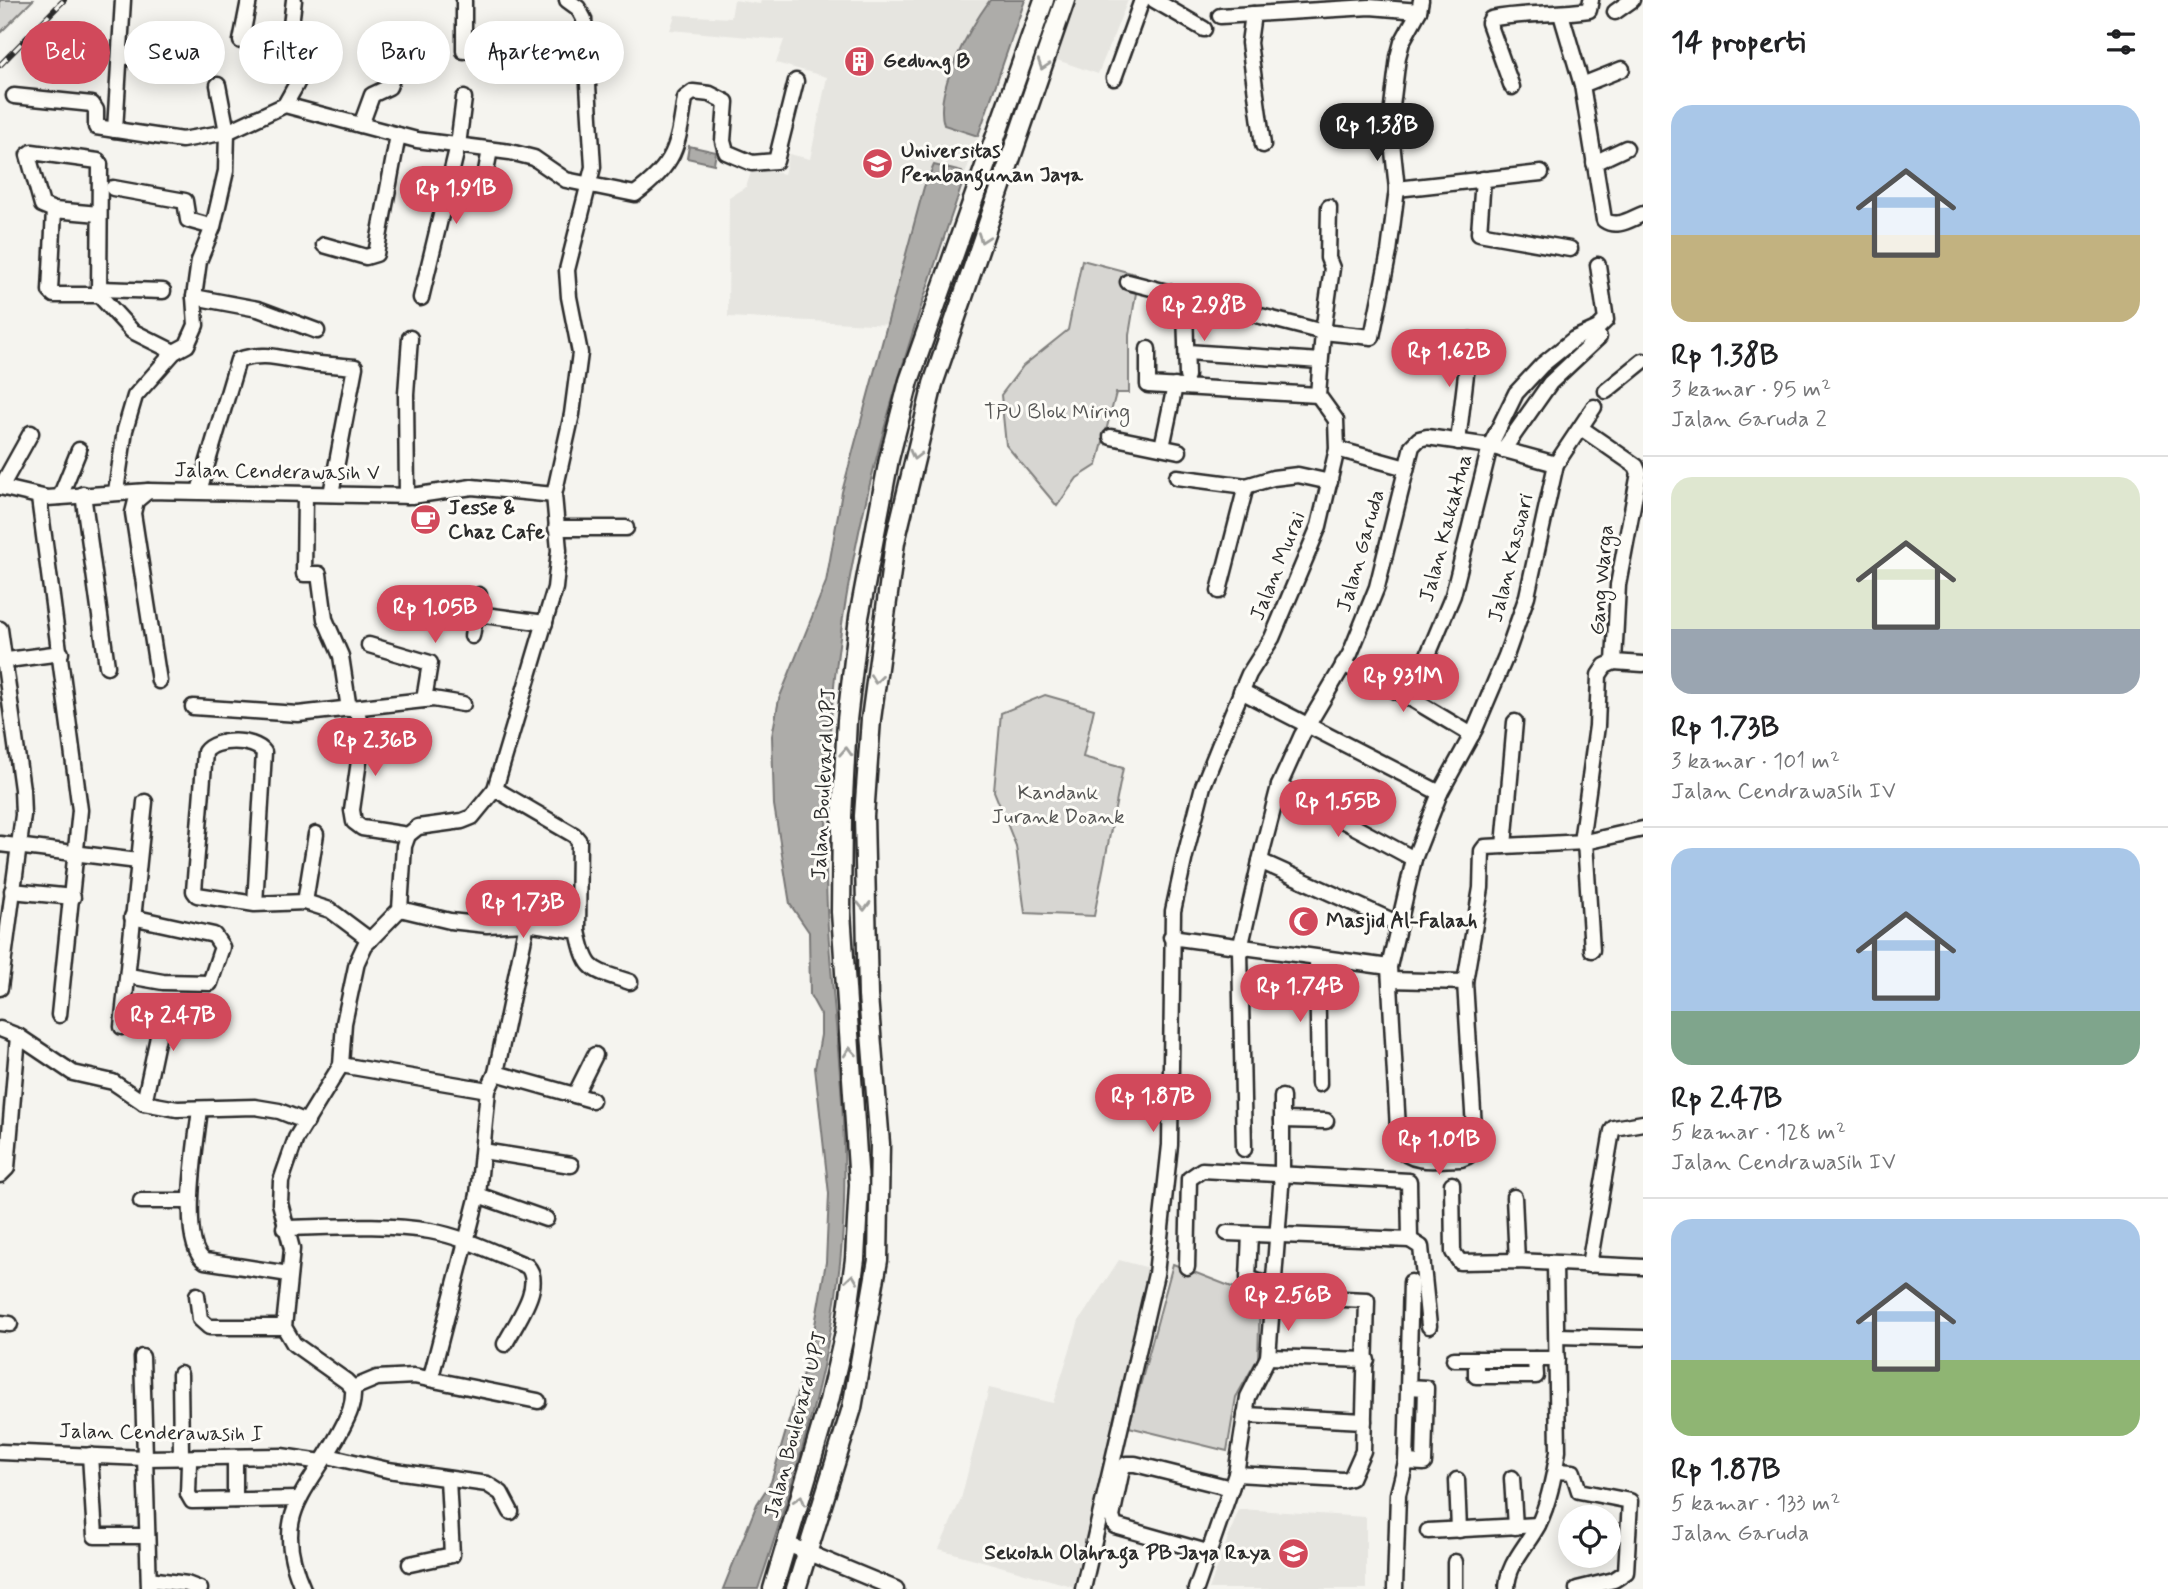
<!DOCTYPE html>
<html lang="id">
<head>
<meta charset="utf-8">
<style>
  body { margin:0; font-family:Mynerve,sans-serif; background:#f2f2f2; color:#202124; height:100vh; display:flex; flex-direction:column; font-size:26px; white-space:nowrap }
  * { box-sizing:border-box; margin:0 }
  p { font-size:23px; color:#757577 }
  .icon { flex:none; width:38px; height:38px; fill:none; stroke:currentColor; stroke-width:2; stroke-linecap:round; stroke-linejoin:round }
  .map { position:relative; flex:1; overflow:hidden }
  .panel { display:flex; flex-direction:column; background:#fff; width:525px }
  .panel>* { flex:none }
  .top-card { position:absolute; left:21px; top:21px; width:665px; height:63px; display:flex; gap:14px }
  .buttons { position:absolute; left:1558px; top:1505px; display:grid; gap:14px }
  .buttons a { display:grid; place-items:center; width:63px; height:63px; border-radius:50%; background:#fff; box-shadow:0 4px 18px #0003; font-size:35px }
  .price { position:absolute; translate:-50% -60px; padding:0 16px; border-radius:24px; background:#d1495b; color:#fff; font-size:23px; line-height:46px; filter:drop-shadow(0 2px 4px #0008) }
  .price::after { content:''; position:absolute; left:50%; top:42px; width:21px; height:16px; margin-left:-10px; background:inherit; clip-path:polygon(0 0,100% 0,50% 100%) }
  .price.on { background:#222; color:#fff }
  ul { padding:0; list-style:none }
  li { display:grid; align-content:center; gap:14px; height:371px; padding:0 28px }
  li+li { border-top:2px solid #e0e0e0 }
  li span { display:grid; place-items:center; height:217px; border-radius:21px; color:#555 }
  li>.icon { margin-inline-start:auto }
  span .icon { width:126px; height:126px; fill:#fffc; stroke-width:1 }
  li b { font-size:30px }
  h2 { display:flex; justify-content:space-between; align-items:center; height:84px; padding:0 28px; font-size:30px }
  .pill { padding:0 24px; border-radius:32px; background:#fff; box-shadow:0 4px 18px #0003; font-size:24px; line-height:63px }
  .pill.on { background:#d1495b; color:#fff }
  main { display:flex; flex:1; min-height:0 }
  .map>svg:first-child { display:block }
</style>
</head>
<body>
<main>
<div class="map">
<svg width="1643" height="1589" viewBox="0 0 1643 1589">
  <rect width="100%" height="100%" fill="#f5f4ef"/>
  <filter id="ink" filterUnits="userSpaceOnUse"><feTurbulence type="fractalNoise" baseFrequency=".0143" numOctaves="2"/><feDisplacementMap in="SourceGraphic" scale="14" xChannelSelector="R" yChannelSelector="G"/><feConvolveMatrix kernelMatrix="1 2 1 2 8 2 1 2 1" color-interpolation-filters="sRGB"/></filter>
  <g filter="url(#ink)">
    <g fill="#e6e5e0">
      <polygon points="734,0 760,4 761,0 1025,0 913,326 728,317 729,197 746,187 753,166 784,174 789,154 810,159 827,77 776,63 784,40 670,30 675,15 731,18"/>
      <polygon points="1077,0 1128,0 1098,74 1054,59"/>
      <polygon points="1119,1260 1153,1269 1075,1587 939,1549 961,1499 989,1388 1053,1403 1079,1321"/>
      <polygon points="1239,1509 1366,1517 1366,1589 1209,1589"/>
    </g>
    <g fill="#d7d6d2" stroke="#81807e" stroke-width="2">
      <polygon points="0,0 33,0 0,33"/>
      <polygon points="1082,260 1139,275 1129,335 1129,393 1116,393 1097,465 1077,478 1057,506 1006,445 1001,395 1023,366 1068,330"/>
      <polygon points="1045,695 1094,709 1083,757 1123,768 1094,916 1025,913 1016,846 994,791 1001,713"/>
      <polygon points="1173,1264 1260,1298 1258,1358 1236,1397 1227,1451 1129,1427"/>
    </g>
    <g fill="#adaca9" stroke="#797877" stroke-width="2">
      <path d="M990,0H1025L978,136L944,125C933,90 970,28 990,0Z"/>
      <polygon points="689,146 716,152 714,164 687,158"/>
      <path d="M934,165L962,172L964,179C901,360 843,539 830,732C826,797 824,863 828,928C834,1019 847,1111 844,1202C841,1335 800,1464 758,1589H723L757,1504L771,1482L812,1342L826,1262L829,1194L815,1068L821,1035V1015L810,995L809,932L790,904L774,805L772,736L779,699L826,582L842,492L924,187Z"/>
    </g>
    <g fill="none" stroke-linecap="round" stroke-linejoin="round">
      <defs>
        <g id="minor">
          <polyline points="1154,0 1204,29"/>
          <polyline points="1615,12 1632,0"/>
          <polyline points="1253,14 1249,43 1263,145"/>
          <path d="M1561,14L1582,85L1604,220C1617,229 1630,219 1643,214"/>
          <polyline points="1220,16 1370,7 1419,11"/>
          <polyline points="241,41 249,0"/>
          <polyline points="464,51 464,0"/>
          <polyline points="120,57 163,56"/>
          <polyline points="1114,78 1142,0"/>
          <polyline points="1582,85 1622,69"/>
          <path d="M1512,87L1489,23L1491,19C1524,12 1556,15 1589,10L1591,0"/>
          <path d="M14,96L92,104L96,110V127L182,140L227,132L285,105L417,140L510,152L534,158L566,180L635,194C676,164 678,146 685,98L693,92L710,94L726,102L723,141L726,152L752,163L776,161L796,81"/>
          <path d="M285,105C292,91 314,60 304,45C301,40 294,37 290,33L294,0"/>
          <polyline points="361,125 372,95 389,87 398,62"/>
          <polyline points="115,130 123,0"/>
          <polyline points="1594,163 1626,148"/>
          <polyline points="1483,179 1479,233 1570,249"/>
          <polyline points="113,188 185,201 188,220 213,227"/>
          <polyline points="1397,189 1541,173"/>
          <polyline points="481,197 490,150"/>
          <polyline points="54,210 50,291 54,295 99,295 132,331 174,352"/>
          <polyline points="99,214 54,210 42,205 28,155 32,152 98,161 100,164 99,295"/>
          <polyline points="324,245 366,257 376,254 398,135"/>
          <polyline points="1128,282 1323,332 1372,337 1389,252 1397,189 1390,123 1398,57 1402,42 1419,11 1421,0"/>
          <polyline points="99,289 163,291"/>
          <polyline points="194,297 258,309 317,331"/>
          <polyline points="421,298 458,145 464,98"/>
          <polyline points="1185,310 1187,376"/>
          <polyline points="1148,349 1148,385 1318,395"/>
          <polyline points="1187,352 1320,361"/>
          <polyline points="1606,391 1643,361"/>
          <path d="M1594,407L1556,464L1527,596L1506,656L1475,729L1440,793L1414,859L1389,967L1399,1147C1413,1166 1439,1159 1461,1159L1468,1156L1475,1144L1465,982L1481,888L1482,851L1485,847L1585,842L1643,829"/>
          <polyline points="1581,428 1636,466 1639,473 1618,585 1614,662 1605,666 1599,675 1597,726 1581,842"/>
          <polyline points="1111,437 1179,451"/>
          <polyline points="1458,442 1470,340"/>
          <polyline points="1162,447 1175,386"/>
          <polyline points="1337,449 1406,468"/>
          <polyline points="1503,450 1550,383 1599,337"/>
          <polyline points="1177,477 1246,486 1273,478 1298,475 1330,482"/>
          <polyline points="0,487 47,498 148,491 412,496 472,487 554,495"/>
          <polyline points="1,487 31,433"/>
          <polyline points="116,491 125,430 135,396 174,352 187,345 196,325 194,297 199,261 213,227 226,171 227,132 218,85"/>
          <polyline points="148,491 136,501 133,513 159,681"/>
          <path d="M199,491L238,360C263,352 279,358 304,362C321,365 338,365 355,367L331,494"/>
          <polyline points="83,494 107,666"/>
          <polyline points="305,495 304,574 319,574 325,619 341,656 349,709"/>
          <polyline points="407,496 406,394 410,338"/>
          <polyline points="60,497 79,450"/>
          <polyline points="39,498 80,810 59,1015"/>
          <polyline points="556,528 626,528"/>
          <polyline points="1219,591 1246,486"/>
          <polyline points="477,614 545,623"/>
          <polyline points="0,629 22,789 23,815 0,988"/>
          <polyline points="472,636 479,595"/>
          <polyline points="369,645 430,663 424,700"/>
          <polyline points="0,661 61,653"/>
          <polyline points="1614,662 1643,664"/>
          <polyline points="1343,664 1410,698 1472,735"/>
          <polyline points="1241,691 1440,793"/>
          <polyline points="1410,698 1453,595 1490,446 1516,393 1542,365 1574,339 1598,328 1606,320 1598,265"/>
          <polyline points="193,707 298,714 433,699 463,704"/>
          <polyline points="356,708 363,733 352,810 354,822 362,828 408,835"/>
          <polyline points="1279,786 1414,859"/>
          <polyline points="495,789 574,835 579,841 578,931"/>
          <polyline points="1585,842 1592,950"/>
          <polyline points="0,844 138,861"/>
          <polyline points="1504,846 1515,722"/>
          <polyline points="1260,861 1399,924"/>
          <polyline points="12,891 73,897"/>
          <polyline points="305,902 316,834"/>
          <path d="M255,904L264,752C253,738 215,738 205,752L194,891L197,895L255,904L305,902L330,910L370,940"/>
          <path d="M400,909L450,921L487,925L527,923L578,931C587,973 591,969 630,982"/>
          <polyline points="1171,937 1389,967"/>
          <polyline points="1317,958 1319,1084"/>
          <polyline points="129,976 163,982 210,983 222,947 214,935 132,917"/>
          <polyline points="1390,980 1465,982"/>
          <polyline points="122,1027 145,802"/>
          <polyline points="0,1029 18,1036 73,1073 113,1082 144,1103 177,1109 255,1107 279,1111 307,1122"/>
          <polyline points="341,1065 488,1090"/>
          <polyline points="496,1073 592,1100"/>
          <polyline points="575,1095 595,1055"/>
          <polyline points="144,1103 164,1008"/>
          <path d="M200,1109C197,1138 178,1245 205,1261L289,1274"/>
          <polyline points="1282,1120 1326,1121"/>
          <polyline points="1244,1149 1240,949 1263,848 1279,786 1302,735 1350,654 1377,587 1412,446 1419,439 1427,437 1490,446 1556,464"/>
          <polyline points="483,1151 571,1165"/>
          <polyline points="0,1175 7,1168 18,1036"/>
          <polyline points="1452,1184 1453,1252 1460,1262 1517,1261 1643,1267"/>
          <polyline points="478,1195 546,1219"/>
          <polyline points="1514,1197 1517,1261"/>
          <polyline points="141,1201 190,1201"/>
          <path d="M284,1228C332,1227 383,1223 430,1231C464,1237 495,1253 527,1266C545,1285 515,1324 505,1344"/>
          <polyline points="1250,1234 1248,1278 1273,1287"/>
          <polyline points="1410,1240 1421,1247 1429,1326"/>
          <polyline points="1589,1265 1612,1131 1614,1128 1643,1123"/>
          <polyline points="1187,1267 1189,1179 1202,1170 1409,1181 1410,1240 1227,1233"/>
          <polyline points="197,1295 200,1319 209,1327 284,1327"/>
          <polyline points="0,1323 10,1324"/>
          <polyline points="1557,1336 1643,1338"/>
          <polyline points="142,1357 149,1589"/>
          <polyline points="1268,1357 1367,1360"/>
          <polyline points="1454,1359 1557,1359"/>
          <polyline points="1476,1359 1476,1376 1536,1376 1535,1359"/>
          <polyline points="180,1374 181,1455"/>
          <polyline points="431,1377 478,1195 488,1090 496,1073 527,923"/>
          <polyline points="353,1388 377,1378 414,1376 538,1401"/>
          <polyline points="1245,1415 1364,1421"/>
          <polyline points="0,1452 145,1458 281,1456 322,1462"/>
          <polyline points="90,1455 95,1536 140,1536"/>
          <polyline points="328,1456 388,1470 487,1484 501,1493 511,1512"/>
          <polyline points="1406,1462 1424,1463 1426,1388 1408,1387"/>
          <polyline points="189,1463 188,1494 192,1501 299,1499"/>
          <polyline points="1555,1471 1573,1472 1579,1491 1630,1501 1626,1572 1614,1580 1577,1589"/>
          <polyline points="1236,1474 1343,1480 1351,1478 1363,1451 1367,1300 1273,1296"/>
          <polyline points="1512,1478 1515,1527"/>
          <polyline points="1457,1480 1459,1530"/>
          <polyline points="235,1500 235,1463"/>
          <polyline points="1428,1531 1538,1525"/>
          <polyline points="787,1544 896,1589"/>
          <polyline points="1207,1552 1115,1526 1112,1517 1122,1469 1126,1464 1135,1464 1231,1488"/>
          <polyline points="1455,1562 1455,1589"/>
          <polyline points="410,1564 452,1555 448,1479"/>
          <polyline points="149,1579 187,1584 200,1589"/>
          <path d="M303,1589C269,1513 308,1493 341,1430C349,1415 354,1405 353,1388L346,1381L294,1344L284,1327L292,1249L280,1203L281,1181L296,1138L341,1065L344,1023L357,962L365,945L400,909L404,846L408,835L418,827L462,821L472,817L495,789L555,588L559,550L554,495L572,414L580,353L569,297L567,270L593,167L584,19L578,8L567,0"/>
          <polyline points="1083,1589 1156,1274 1170,1145 1173,911 1185,856 1203,786 1231,716 1249,674 1272,638 1319,526 1337,449 1336,420 1318,395 1323,332 1332,268 1328,258 1329,207"/>
          <polyline points="1196,1589 1236,1474 1248,1397 1268,1357 1282,1174 1282,1097"/>
          <polyline points="1395,1589 1398,1494 1406,1462 1411,1282"/>
          <path d="M1507,1589C1507,1564 1527,1546 1538,1525C1549,1503 1554,1476 1558,1451L1555,1264"/>
        </g>
        <g id="tertiary">
          <polyline points="773,1589 829,1401 845,1332 855,1259 859,1184 841,912 842,817 847,720 859,617 889,459 909,381 1044,0"/>
          <polyline points="796,1589 852,1408 878,1260 880,1144 868,996 864,816 871,719 895,542 933,384 1065,0"/>
        </g>
      </defs>
      <use href="#minor" stroke="#2b2b2b" stroke-width="19"/>
      <use href="#tertiary" stroke="#2b2b2b" stroke-width="23"/>
      <use href="#minor" stroke="#fdfcf7" stroke-width="14"/>
      <use href="#tertiary" stroke="#fdfcf7" stroke-width="18"/>
      <defs>
        <polyline id="rail" points="0,65 64,0"/>
      </defs>
      <use href="#rail" stroke="#2b2b2b" stroke-width="6"/>
      <use href="#rail" stroke="#fdfcf7" stroke-width="3.5" stroke-dasharray="10" stroke-linecap="butt"/>
    </g>
    <defs><path id="oneway-chevron" d="M-2-3.5L2.5 0L-2 3.5" fill="none" stroke-width="1.6" stroke-linecap="round" stroke-linejoin="round" transform="scale(1.75)"/></defs>
    <g stroke="#9e9e9b">
      <use href="#oneway-chevron" transform="translate(1043 65) rotate(109)"/>
      <use href="#oneway-chevron" transform="translate(983 238) rotate(109)"/>
      <use href="#oneway-chevron" transform="translate(915 455) rotate(104)"/>
      <use href="#oneway-chevron" transform="translate(876 679) rotate(97)"/>
      <use href="#oneway-chevron" transform="translate(846 752) rotate(-87)"/>
      <use href="#oneway-chevron" transform="translate(864 906) rotate(89)"/>
      <use href="#oneway-chevron" transform="translate(850 1052) rotate(-95)"/>
      <use href="#oneway-chevron" transform="translate(852 1279) rotate(-82)"/>
      <use href="#oneway-chevron" transform="translate(800 1500) rotate(-73)"/>
    </g>
  </g>
  <defs>
    <symbol id="building-disc" viewBox="-11 -11 22 22"><circle r="9.5" fill="#d1495b" stroke="#fdfcf7"/><path d="M-4-6H4V6H1V3H-1V6H-4ZM-2.5-4.3h1.7v1.8h-1.7ZM.8-4.3h1.7v1.8H.8ZM-2.5-1h1.7V.8h-1.7ZM.8-1h1.7V.8H.8Z" fill="#fff"/></symbol>
    <symbol id="university-disc" viewBox="-11 -11 22 22"><circle r="9.5" fill="#d1495b" stroke="#fdfcf7"/><path d="M0-5L7-2L0 1L-7-2ZM-4 1L0 2.5L4 1V4Q0 6-4 4Z" fill="#fff"/></symbol>
    <symbol id="cafe-disc" viewBox="-11 -11 22 22"><circle r="9.5" fill="#d1495b" stroke="#fdfcf7"/><path d="M-5.5-4.5H6V0H3Q3 3.5 0 3.5H-2.5Q-5.5 3.5-5.5 0ZM3-3.2v2h1.7v-2ZM-6 4.5H4V6H-6Z" fill="#fff"/></symbol>
    <symbol id="mosque-disc" viewBox="-11 -11 22 22"><circle r="9.5" fill="#d1495b" stroke="#fdfcf7"/><path d="M3.5-4.9A6 6 0 1 0 3.5 4.9A5 5 0 1 1 3.5-4.9Z" fill="#fff"/></symbol>
    <symbol id="school-disc" viewBox="-11 -11 22 22"><circle r="9.5" fill="#d1495b" stroke="#fdfcf7"/><path d="M0-5L7-2L0 1L-7-2ZM-4 1L0 2.5L4 1V4Q0 6-4 4Z" fill="#fff"/></symbol>
  </defs>
  <g fill-rule="evenodd">
    <use href="#building-disc" x="842" y="44" width="35" height="35"/>
    <use href="#university-disc" x="860" y="146" width="35" height="35"/>
    <use href="#cafe-disc" x="408" y="502" width="35" height="35"/>
    <use href="#mosque-disc" x="1286" y="904" width="35" height="35"/>
    <use href="#school-disc" x="1276" y="1536" width="35" height="35"/>
  </g>
  <g text-anchor="middle" dominant-baseline="central" stroke-width="6" stroke-linejoin="round" paint-order="stroke">
    <g font-size="21" font-weight="bold" fill="#2b2b2b" stroke="#fdfcf7" text-anchor="start">
      <text x="883" y="61">Gedung B</text>
      <text x="901" y="151">Universitas<tspan x="901" dy="24">Pembangunan Jaya</tspan></text>
      <text x="448" y="508">Jesse &amp;<tspan x="448" dy="24">Chaz Cafe</tspan></text>
      <text x="1326" y="921">Masjid Al-Falaah</text>
      <text x="1271" y="1553" text-anchor="end">Sekolah Olahraga PB Jaya Raya</text>
    </g>
    <g font-size="21" fill="#565655" stroke="#fdfcf7">
      <text x="1057" y="412">TPU Blok Miring</text>
      <text x="1058" y="793">Kandank<tspan x="1058" dy="24">Jurank Doank</tspan></text>
    </g>
    <g font-size="21" fill="#2b2b2b" stroke="#fdfcf7">
      <text transform="translate(277 472) rotate(1)">Jalan Cenderawasih V</text>
      <text transform="translate(1446 528) rotate(-75)">Jalan Kakaktua</text>
      <text transform="translate(1361 551) rotate(-74)">Jalan Garuda</text>
      <text transform="translate(1511 558) rotate(-76)">Jalan Kasuari</text>
      <text transform="translate(1278 566) rotate(-68)">Jalan Murai</text>
      <text transform="translate(1602 580) rotate(-85)">Gang Warga</text>
      <text transform="translate(824 784) rotate(-87)">Jalan Boulevard UPJ</text>
      <text transform="translate(796 1425) rotate(-75)">Jalan Boulevard UPJ</text>
      <text transform="translate(161 1433) rotate(1)">Jalan Cenderawasih I</text>
    </g>
  </g>
</svg>
<div class="buttons">
<a><svg class="icon" aria-label="locate" viewBox="0 0 24 24"><circle cx="12" cy="12" r="6"/><path d="M12 2v4M12 18v4M2 12h4M18 12h4"/></svg></a>
</div>
<b class="price on" style="left:1377px;top:163px">Rp 1.38B</b>
<b class="price" style="left:456px;top:226px">Rp 1.91B</b>
<b class="price" style="left:1204px;top:343px">Rp 2.98B</b>
<b class="price" style="left:1449px;top:389px">Rp 1.62B</b>
<b class="price" style="left:435px;top:645px">Rp 1.05B</b>
<b class="price" style="left:1403px;top:714px">Rp 931M</b>
<b class="price" style="left:375px;top:778px">Rp 2.36B</b>
<b class="price" style="left:1338px;top:839px">Rp 1.55B</b>
<b class="price" style="left:523px;top:940px">Rp 1.73B</b>
<b class="price" style="left:1300px;top:1024px">Rp 1.74B</b>
<b class="price" style="left:173px;top:1053px">Rp 2.47B</b>
<b class="price" style="left:1153px;top:1134px">Rp 1.87B</b>
<b class="price" style="left:1439px;top:1177px">Rp 1.01B</b>
<b class="price" style="left:1288px;top:1333px">Rp 2.56B</b>
<div class="top-card">
<a class="pill on">Beli</a>
<a class="pill">Sewa</a>
<a class="pill">Filter</a>
<a class="pill">Baru</a>
<a class="pill">Apartemen</a>
</div>
</div>
<section class="panel">
<h2>14 properti<svg class="icon" aria-label="filters" viewBox="0 0 24 24"><path d="M4 7h16M4 17h16"/><circle cx="9" cy="7" r="2"/><circle cx="15" cy="17" r="2"/></svg></h2>
<ul>
<li><span style="background:linear-gradient(#a9c7e8 60%,#c2b280 0)"><svg class="icon" aria-label="home" viewBox="0 0 24 24"><path d="M3 11l9-7 9 7M6 9v11h12V9"/></svg></span><div><b>Rp 1.38B</b><p>3 kamar · 95 m²</p><p>Jalan Garuda 2</p></div></li>
<li><span style="background:linear-gradient(#dfe7d0 70%,#9aa5b1 0)"><svg class="icon" aria-label="home" viewBox="0 0 24 24"><path d="M3 11l9-7 9 7M6 9v11h12V9"/></svg></span><div><b>Rp 1.73B</b><p>3 kamar · 101 m²</p><p>Jalan Cendrawasih IV</p></div></li>
<li><span style="background:linear-gradient(#a9c7e8 75%,#7fa58c 0)"><svg class="icon" aria-label="home" viewBox="0 0 24 24"><path d="M3 11l9-7 9 7M6 9v11h12V9"/></svg></span><div><b>Rp 2.47B</b><p>5 kamar · 128 m²</p><p>Jalan Cendrawasih IV</p></div></li>
<li><span style="background:linear-gradient(#a9c7e8 65%,#8fb573 0)"><svg class="icon" aria-label="home" viewBox="0 0 24 24"><path d="M3 11l9-7 9 7M6 9v11h12V9"/></svg></span><div><b>Rp 1.87B</b><p>5 kamar · 133 m²</p><p>Jalan Garuda</p></div></li>
</ul>
</section>
</main>
</body>
</html>
